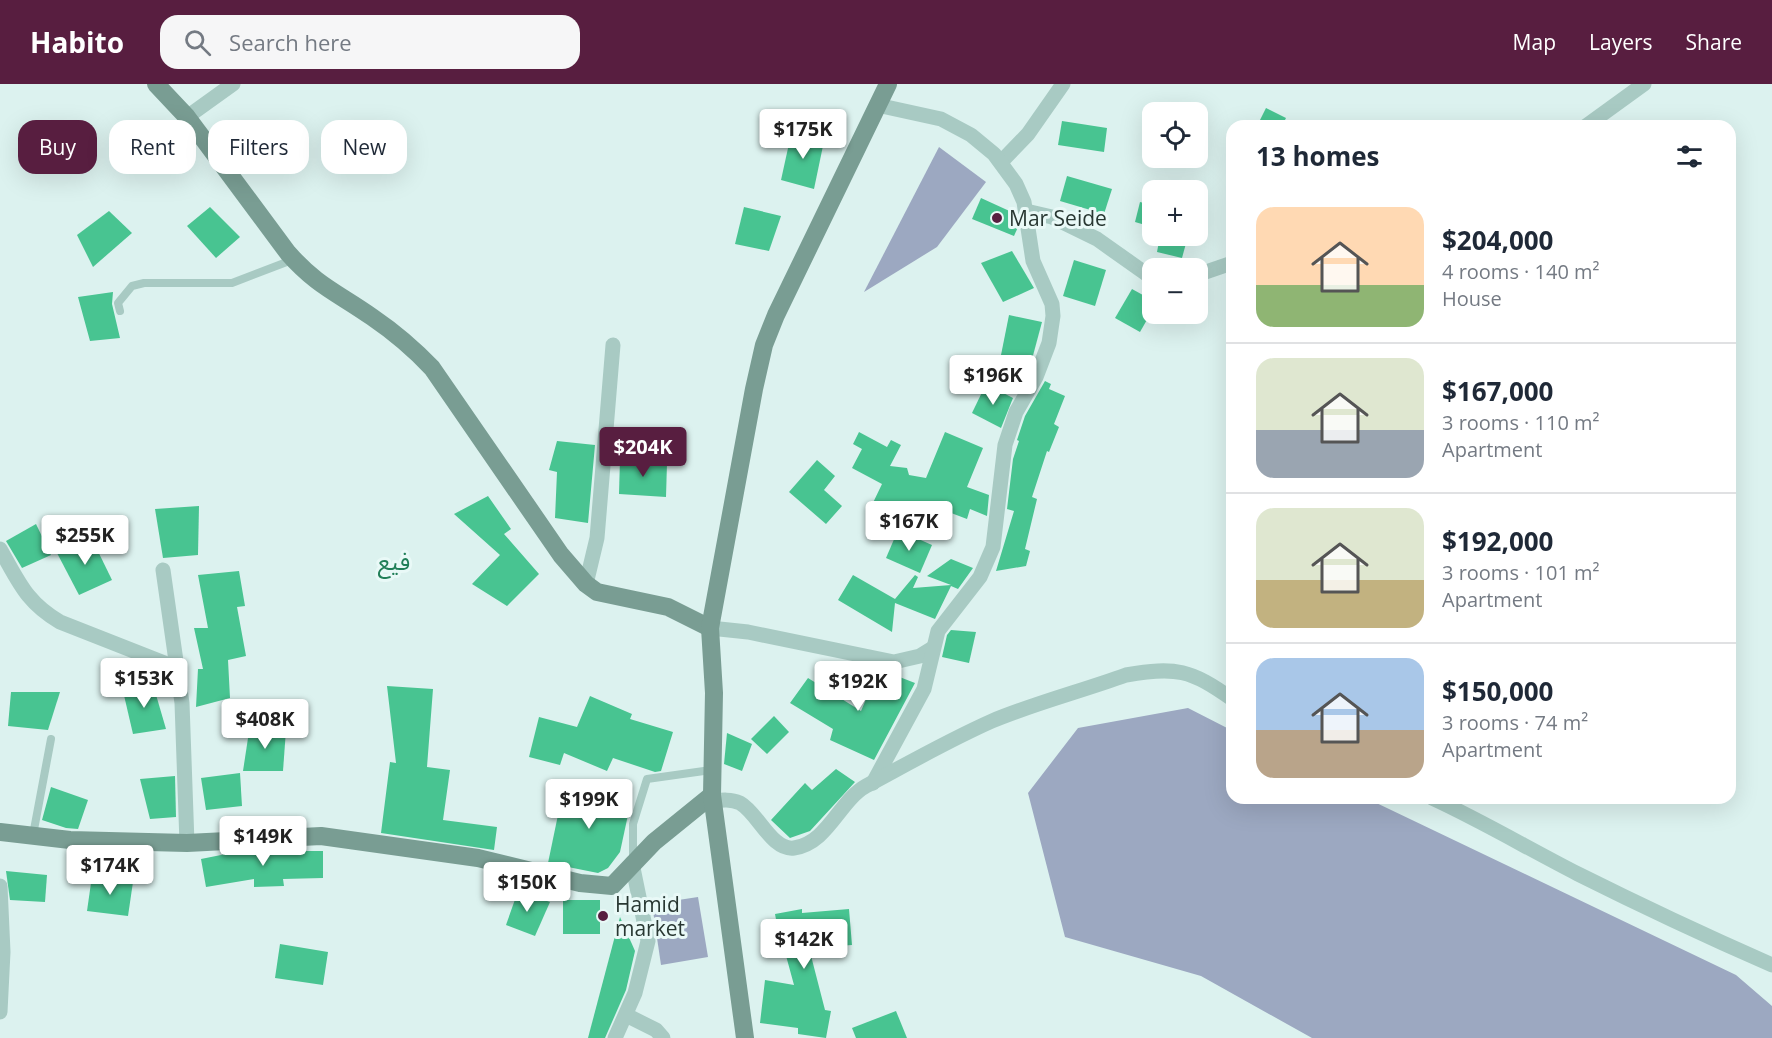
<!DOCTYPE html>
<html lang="en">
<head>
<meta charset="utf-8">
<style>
  body { margin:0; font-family:"Open Sans","Noto Sans Arabic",sans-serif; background:#f6f6f7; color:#1f2937; height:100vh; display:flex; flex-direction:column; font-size:22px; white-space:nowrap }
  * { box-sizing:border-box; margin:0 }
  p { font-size:20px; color:#747a83 }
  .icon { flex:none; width:33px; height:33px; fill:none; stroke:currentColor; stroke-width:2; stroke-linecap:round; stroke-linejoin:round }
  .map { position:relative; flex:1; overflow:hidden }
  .drawer { position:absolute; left:1226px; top:36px; width:510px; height:684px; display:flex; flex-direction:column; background:#fff; border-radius:18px; box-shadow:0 6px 24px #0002 }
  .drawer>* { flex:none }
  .guide { position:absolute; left:18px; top:36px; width:570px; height:54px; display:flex; gap:12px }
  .fabs { position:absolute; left:1142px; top:18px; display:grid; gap:12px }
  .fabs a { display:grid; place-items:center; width:66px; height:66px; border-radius:12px; background:#fff; box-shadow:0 6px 24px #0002; font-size:30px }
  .price { position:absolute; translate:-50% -51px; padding:0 14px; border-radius:6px; background:#fff; color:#222; font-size:20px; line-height:39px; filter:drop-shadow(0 2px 3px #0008) }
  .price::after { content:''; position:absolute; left:50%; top:36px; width:18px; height:14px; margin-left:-9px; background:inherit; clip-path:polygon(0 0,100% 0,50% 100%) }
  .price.current { background:#581e40; color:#fff }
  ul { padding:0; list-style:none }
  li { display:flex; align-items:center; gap:18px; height:150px; padding:0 30px }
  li+li { border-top:2px solid #e0e1e3 }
  li span { display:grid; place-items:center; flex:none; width:168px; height:120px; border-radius:18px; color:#555 }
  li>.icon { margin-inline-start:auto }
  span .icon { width:72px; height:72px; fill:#fffc; stroke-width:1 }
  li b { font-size:26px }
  h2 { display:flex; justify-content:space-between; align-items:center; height:72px; padding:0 30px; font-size:26px }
  .chip { padding:0 21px; border-radius:18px; background:#fff; box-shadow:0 6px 24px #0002; font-size:21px; line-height:54px }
  .chip.current { background:#581e40; color:#fff }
  header { display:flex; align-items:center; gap:36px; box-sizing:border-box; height:84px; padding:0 30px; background:#581e40; color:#fff }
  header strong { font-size:28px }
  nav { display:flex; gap:33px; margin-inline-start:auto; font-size:21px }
  .search { width:420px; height:54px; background:#f6f6f7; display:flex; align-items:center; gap:15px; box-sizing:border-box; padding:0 21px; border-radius:18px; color:#747a83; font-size:22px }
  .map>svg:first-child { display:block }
</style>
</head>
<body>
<header>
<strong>Habito</strong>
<div class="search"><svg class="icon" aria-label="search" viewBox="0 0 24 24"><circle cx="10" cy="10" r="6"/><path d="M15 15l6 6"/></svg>Search here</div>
<nav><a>Map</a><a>Layers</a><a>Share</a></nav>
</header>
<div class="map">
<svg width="1772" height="954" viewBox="0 0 1772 954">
  <rect width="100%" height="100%" fill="#dcf2ef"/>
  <g fill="#9ca8c1">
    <polygon points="939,63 986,98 937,163 864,208"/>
    <polygon points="1188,624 1231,646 1232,714 1366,714 1736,891 1772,922 1772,954 1312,954 1201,892 1065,853 1028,709 1078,644"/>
    <polygon points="698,813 708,873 661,881 652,820"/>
  </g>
  <g fill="#48c491">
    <polygon points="1266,24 1286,34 1282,42 1257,42"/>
    <polygon points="1062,37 1107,44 1104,68 1058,61"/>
    <polygon points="792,46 824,57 814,105 781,96"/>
    <polygon points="1067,92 1112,105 1104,130 1060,117"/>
    <polygon points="981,114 1016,130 1018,143 1014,152 972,135"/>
    <polygon points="1140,118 1152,121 1152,143 1135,138"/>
    <polygon points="210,123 240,153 216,174 187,142"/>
    <polygon points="744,123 781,132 769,167 735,160"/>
    <polygon points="109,127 132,149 93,183 77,151"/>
    <polygon points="1160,152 1188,152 1182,174 1157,168"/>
    <polygon points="1012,167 1034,204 1003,218 981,179"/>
    <polygon points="1074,176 1106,186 1095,222 1063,212"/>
    <polygon points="1132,205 1152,216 1152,227 1140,248 1115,234"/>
    <polygon points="113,208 112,220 120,254 90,257 78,213"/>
    <polygon points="1009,231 1042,238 1031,279 1001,271"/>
    <polygon points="1045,297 1051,300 1049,305 1065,312 1054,340 1059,343 1049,368 1047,367 1032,413 1037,415 1025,465 1030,467 1026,482 996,487 1014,427 1007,425 1013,375 1019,357 1017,356 1025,332"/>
    <polygon points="986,300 1013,314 1001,344 972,329"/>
    <polygon points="859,348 887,363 891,356 901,361 890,382 907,384 909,391 926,394 945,348 983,364 967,403 989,411 987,432 970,425 967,435 930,421 928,433 870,425 882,400 852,384 862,365 853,360"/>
    <polygon points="557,357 595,361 588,439 555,434 557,388 549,386"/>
    <polygon points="620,375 667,379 666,413 619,410"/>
    <polygon points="817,376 835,392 824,406 842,422 826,440 789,408"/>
    <polygon points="488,412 511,445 504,450 539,490 507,522 472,500 500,471 454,430"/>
    <polygon points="199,422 198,471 163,474 155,425"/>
    <polygon points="36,440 51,471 22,484 6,457"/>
    <polygon points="898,446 932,461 920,489 886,474"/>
    <polygon points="91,453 112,496 79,511 57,469"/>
    <polygon points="951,475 973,484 958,505 951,502 935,535 895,519 892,548 838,516 853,491 895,515 915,491 918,493 913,504 951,501 927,492"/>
    <polygon points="239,487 245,522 237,523 246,572 228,576 230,614 196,623 198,585 203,585 194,544 208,544 198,491"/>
    <polygon points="951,546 976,548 969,579 942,573 947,551"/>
    <polygon points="879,585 915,599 874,676 830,656 833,645 790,619 808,594 861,627"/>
    <polygon points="152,597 166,645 133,650 123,607"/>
    <polygon points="387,602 433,605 427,683 450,686 443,736 497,743 494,766 381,749 390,678 396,679"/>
    <polygon points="11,608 60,608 48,646 8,642"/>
    <polygon points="590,612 632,630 630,635 673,648 661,687 655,688 613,674 607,687 564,669 560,681 529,673 539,633 577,643"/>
    <polygon points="774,632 789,648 767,670 751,655"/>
    <polygon points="250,641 286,646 283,687 243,687"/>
    <polygon points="727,649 752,660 742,687 724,680"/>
    <polygon points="836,685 855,698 810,747 790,754 771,736 805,699 812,706"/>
    <polygon points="240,689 242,722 206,726 201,694"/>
    <polygon points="175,692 176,733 150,735 140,695"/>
    <polygon points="564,702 631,717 620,768 608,784 598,789 548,779"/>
    <polygon points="51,703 88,716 78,745 66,744 42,736"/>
    <polygon points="282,765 282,767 323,767 323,794 283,795 284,802 254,803 254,795 206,803 201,775 241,767"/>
    <polygon points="6,787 47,791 45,818 10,816"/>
    <polygon points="92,792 133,798 128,832 87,827"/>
    <polygon points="518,807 550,818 535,852 506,841"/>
    <rect x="563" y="816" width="37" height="34"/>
    <polygon points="802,825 802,829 849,825 852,861 809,864 825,926 831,927 826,954 798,950 798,944 760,939 765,896 794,901 785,868 782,868 775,830"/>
    <polygon points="620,833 635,867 626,906 605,954 588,954"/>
    <polygon points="280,860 328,868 323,901 275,894"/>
    <polygon points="896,927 907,954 856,954 852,944"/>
  </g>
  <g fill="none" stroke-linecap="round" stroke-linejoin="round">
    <g stroke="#a8cac3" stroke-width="8">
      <polyline points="120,227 118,219 132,202 144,199 232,199 292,176"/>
      <polyline points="33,751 51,655"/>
      <polyline points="633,777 633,740 647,695 711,686"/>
    </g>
    <g stroke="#a8cac3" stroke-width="15">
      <polyline points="187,33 233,0"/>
      <polyline points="1586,42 1644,0"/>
      <polyline points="1001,78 1028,50 1063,0"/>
      <polyline points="1026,127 1052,133 1097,155 1152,194"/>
      <polyline points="1197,191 1232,179"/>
      <path d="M0,465C19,498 26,518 60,538L177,584"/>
      <polyline points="163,486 182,619 187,759"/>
      <polyline points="586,500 597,454 613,261"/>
      <polyline points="710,544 748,548 894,578 920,572 933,564"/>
      <polyline points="873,699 924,605 938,547 980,493 993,463 1005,361 1016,328 1036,293 1049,259 1053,232 1052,220 1033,177 1024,118 1016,100 994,70 971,51 941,35 877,21"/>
      <path d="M1432,714C1482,737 1529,765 1578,790C1642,822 1706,852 1772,881"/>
      <path d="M713,717C722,716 731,715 740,719C758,729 772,767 794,764C828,759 839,717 866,702C907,680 949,656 992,637C1035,619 1082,607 1126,591C1176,582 1191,586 1232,615"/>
      <polyline points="0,802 3,868 0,928"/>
      <polyline points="626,931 656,946 663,954"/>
      <polyline points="615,954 635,909 648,857 632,779"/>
    </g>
    <g stroke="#799d93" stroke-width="18">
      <path d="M156,0L187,33L288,169C317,202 338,209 372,233C394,248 414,265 432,284L561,471L586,500L597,508L668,523L710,544"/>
      <polyline points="0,748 70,756 187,759 321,752 478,774 580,799 612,802 654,758 712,711"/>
      <polyline points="745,954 712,711 714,609 710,544 754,305 764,261 776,231 888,0"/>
    </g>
  </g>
  <g fill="#581e40" stroke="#e9f9f7" stroke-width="2">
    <circle cx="997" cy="134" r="6"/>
    <circle cx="603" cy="832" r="6"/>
  </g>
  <g text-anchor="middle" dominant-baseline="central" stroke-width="6" stroke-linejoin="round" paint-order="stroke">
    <g font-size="21" fill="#283732" stroke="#e9f9f7" text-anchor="start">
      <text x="1009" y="134">Mar Seide</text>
      <text x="615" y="820">Hamid<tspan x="615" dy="24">market</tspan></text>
    </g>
    <g font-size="24" fill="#217f58" stroke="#e9f9f7">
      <text x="394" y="476">فيع</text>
    </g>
  </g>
</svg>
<div class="fabs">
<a><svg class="icon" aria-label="locate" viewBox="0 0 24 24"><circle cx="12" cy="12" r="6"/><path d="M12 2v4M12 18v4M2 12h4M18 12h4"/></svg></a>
<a>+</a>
<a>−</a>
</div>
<b class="price" style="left:803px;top:76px">$175K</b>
<b class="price" style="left:993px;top:322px">$196K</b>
<b class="price current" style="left:643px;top:394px">$204K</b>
<b class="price" style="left:909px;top:468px">$167K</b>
<b class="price" style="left:85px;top:482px">$255K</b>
<b class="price" style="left:144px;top:625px">$153K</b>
<b class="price" style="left:858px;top:628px">$192K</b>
<b class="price" style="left:265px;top:666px">$408K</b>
<b class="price" style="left:589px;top:746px">$199K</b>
<b class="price" style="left:263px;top:783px">$149K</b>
<b class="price" style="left:110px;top:812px">$174K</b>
<b class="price" style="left:527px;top:829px">$150K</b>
<b class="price" style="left:804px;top:886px">$142K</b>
<div class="guide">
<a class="chip current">Buy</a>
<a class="chip">Rent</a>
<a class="chip">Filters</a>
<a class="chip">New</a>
</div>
<section class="drawer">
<h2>13 homes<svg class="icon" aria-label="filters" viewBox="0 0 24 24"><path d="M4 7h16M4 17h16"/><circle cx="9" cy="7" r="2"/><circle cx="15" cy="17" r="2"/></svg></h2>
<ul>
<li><span style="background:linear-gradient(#ffd9b3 65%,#8fb573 0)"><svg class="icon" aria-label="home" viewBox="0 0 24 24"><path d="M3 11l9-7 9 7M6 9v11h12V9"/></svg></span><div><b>$204,000</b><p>4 rooms · 140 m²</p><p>House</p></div></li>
<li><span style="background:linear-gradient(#dfe7d0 60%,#9aa5b1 0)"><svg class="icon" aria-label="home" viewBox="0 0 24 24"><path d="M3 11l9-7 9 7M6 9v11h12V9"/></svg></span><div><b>$167,000</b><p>3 rooms · 110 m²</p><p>Apartment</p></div></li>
<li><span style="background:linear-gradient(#dfe7d0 60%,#c2b280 0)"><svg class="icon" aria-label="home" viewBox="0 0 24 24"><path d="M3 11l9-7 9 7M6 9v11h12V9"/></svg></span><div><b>$192,000</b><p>3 rooms · 101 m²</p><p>Apartment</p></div></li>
<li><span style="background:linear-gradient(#a9c7e8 60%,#b9a48a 0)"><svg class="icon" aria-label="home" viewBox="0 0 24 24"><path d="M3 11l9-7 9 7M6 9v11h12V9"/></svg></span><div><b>$150,000</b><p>3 rooms · 74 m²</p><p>Apartment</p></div></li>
</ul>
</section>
</div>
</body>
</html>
